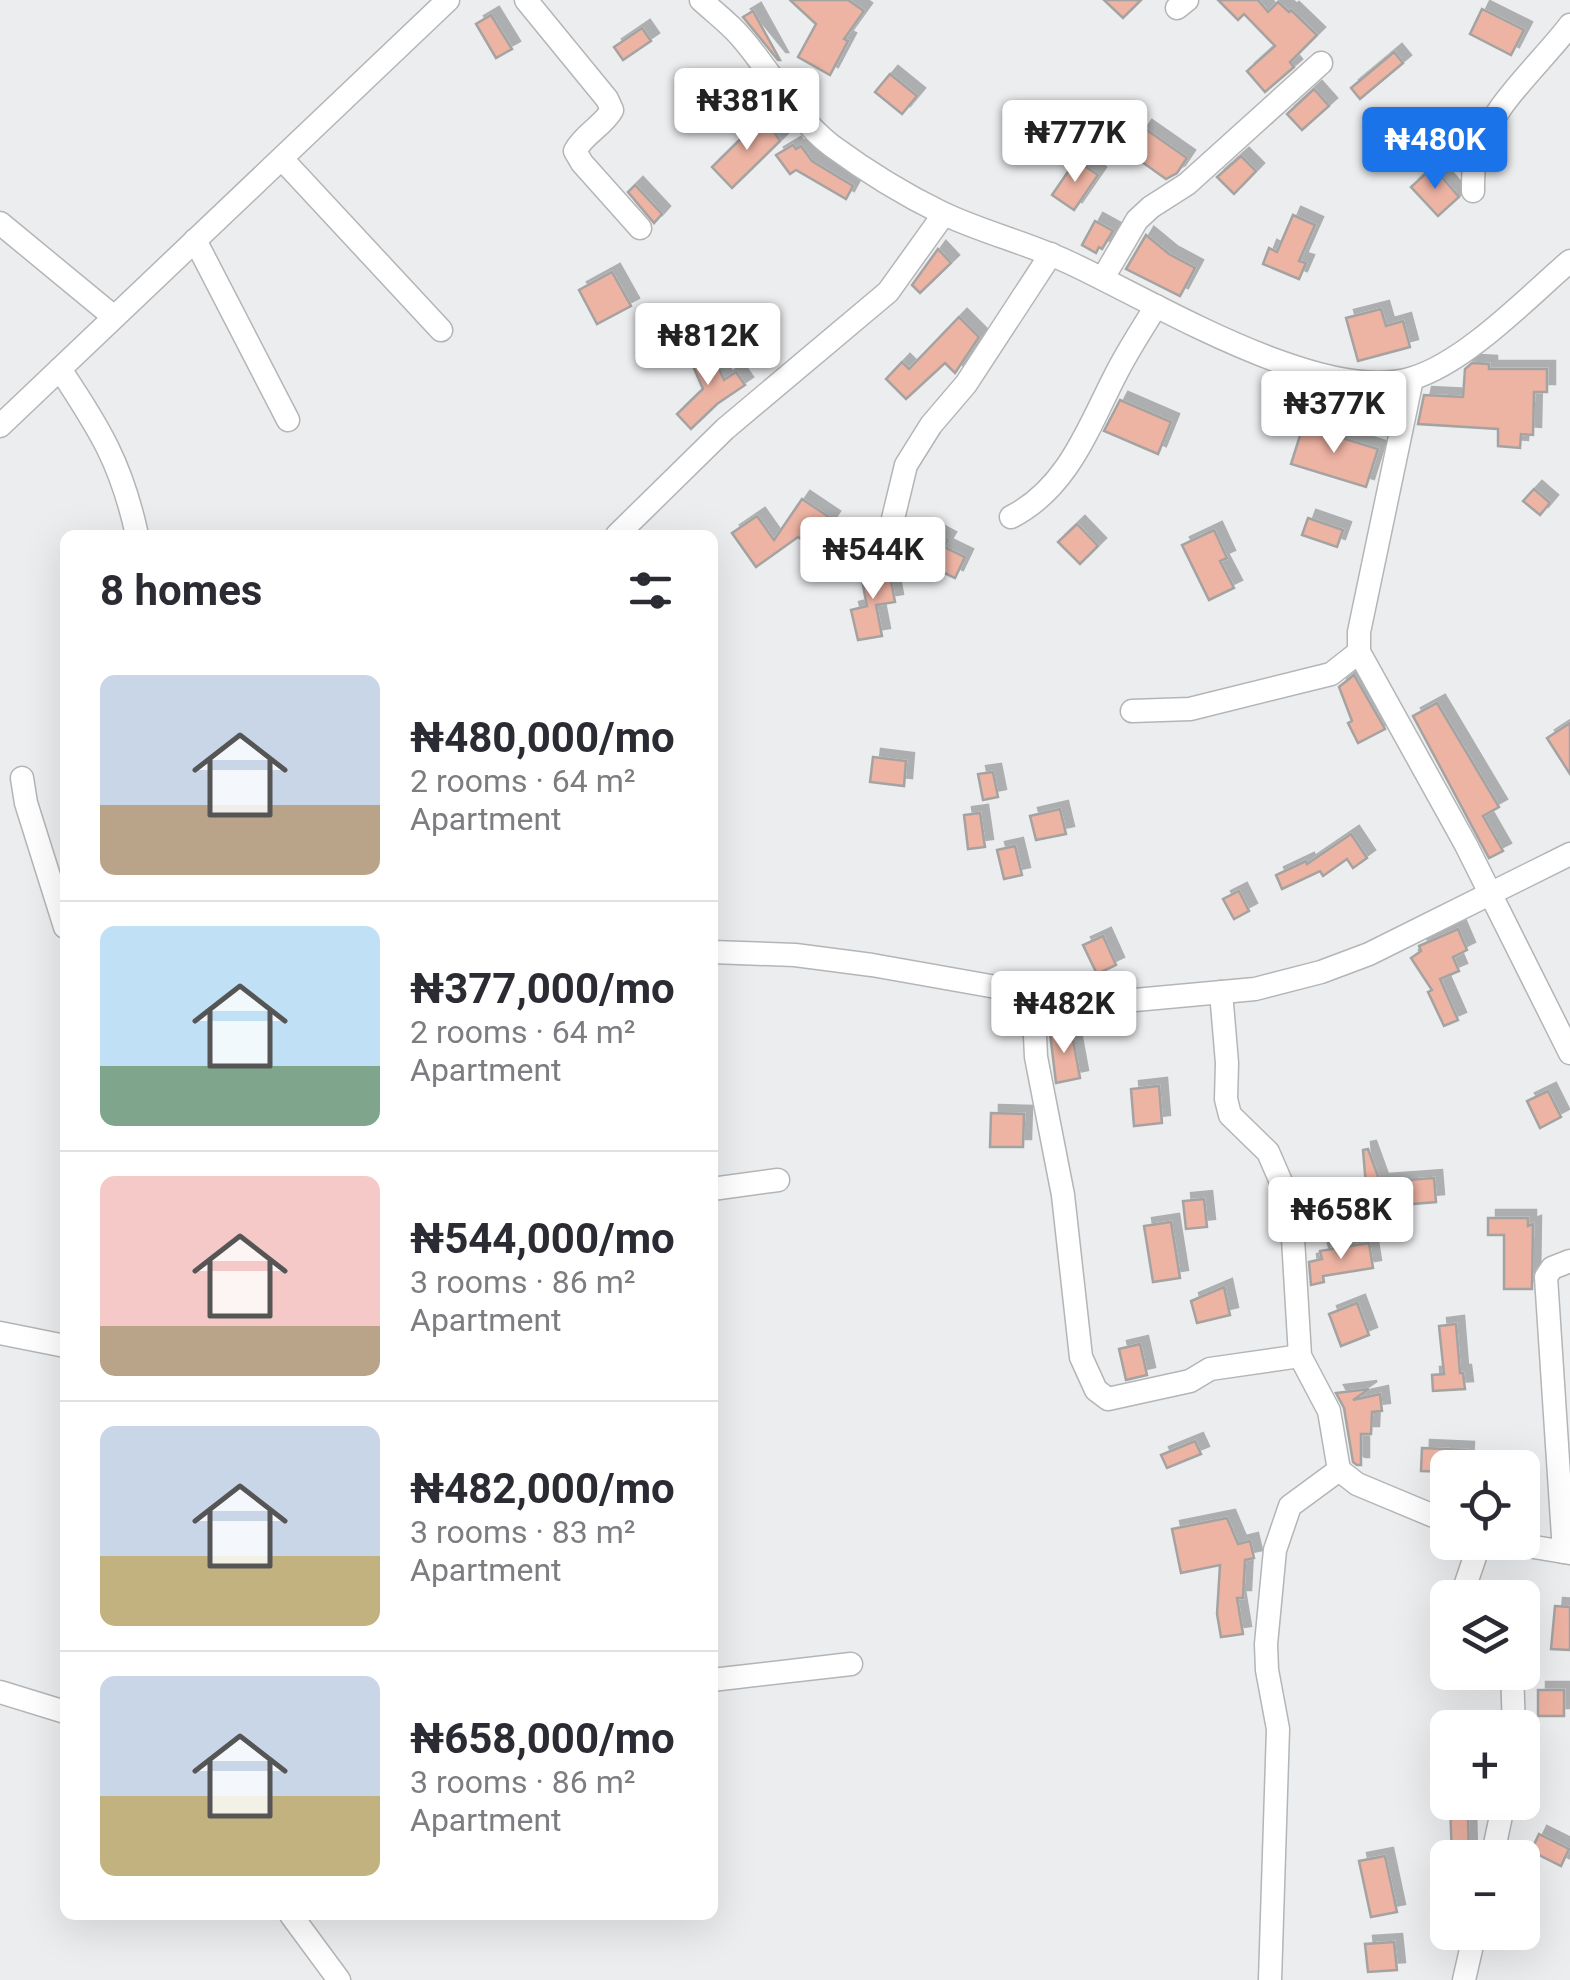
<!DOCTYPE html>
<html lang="en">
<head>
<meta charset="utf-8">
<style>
  body { margin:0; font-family:Roboto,sans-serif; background:#f7f7f7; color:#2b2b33; height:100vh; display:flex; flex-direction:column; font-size:38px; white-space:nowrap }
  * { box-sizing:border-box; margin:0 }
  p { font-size:32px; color:#7c7c81 }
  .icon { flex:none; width:55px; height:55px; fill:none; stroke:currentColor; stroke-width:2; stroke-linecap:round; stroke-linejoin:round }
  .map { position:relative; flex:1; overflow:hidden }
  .sheet { position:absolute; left:60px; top:530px; width:658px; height:1390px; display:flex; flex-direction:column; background:#fff; border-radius:15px; box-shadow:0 10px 40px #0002 }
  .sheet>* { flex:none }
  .tools { position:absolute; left:1430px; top:1450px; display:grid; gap:20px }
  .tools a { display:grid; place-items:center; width:110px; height:110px; border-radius:15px; background:#fff; box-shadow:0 10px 40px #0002; font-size:50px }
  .price { position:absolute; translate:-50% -85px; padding:0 22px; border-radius:10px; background:#fff; color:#222; font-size:32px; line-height:65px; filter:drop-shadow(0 2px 5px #0008) }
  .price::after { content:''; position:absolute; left:50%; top:60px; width:30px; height:22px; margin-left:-15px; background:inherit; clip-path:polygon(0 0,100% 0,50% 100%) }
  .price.on { background:#1a73e8; color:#fff }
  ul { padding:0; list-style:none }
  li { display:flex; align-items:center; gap:30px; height:250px; padding:0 40px }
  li+li { border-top:2px solid #e1e1e2 }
  li span { display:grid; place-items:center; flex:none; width:280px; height:200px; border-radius:15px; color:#555 }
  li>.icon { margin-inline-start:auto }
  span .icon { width:120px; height:120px; fill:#fffc; stroke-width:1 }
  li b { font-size:42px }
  h2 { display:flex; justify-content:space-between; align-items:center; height:120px; padding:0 40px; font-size:42px }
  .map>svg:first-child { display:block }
</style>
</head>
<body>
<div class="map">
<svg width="1570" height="1980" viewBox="0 0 1570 1980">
  <defs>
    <filter id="shadow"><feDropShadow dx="8" dy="-8" stdDeviation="0" flood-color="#0004"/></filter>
  </defs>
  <rect width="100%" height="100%" fill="#ecedef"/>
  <g fill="#edb3a3" stroke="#a5a3a2" stroke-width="2.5" filter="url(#shadow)">
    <polygon points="790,0 848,0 864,11 844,39 848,41 830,75 798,57 816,24"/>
    <polygon points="1104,0 1141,0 1123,18"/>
    <polygon points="1218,0 1258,0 1268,12 1278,2 1289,12 1291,10 1317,35 1290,62 1294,67 1265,92 1247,71 1275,46 1244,14 1238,20"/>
    <polygon points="1482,9 1524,30 1511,55 1470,34"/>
    <polygon points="753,11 780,60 778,60 743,17"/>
    <polygon points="491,15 512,49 496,58 476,24"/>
    <polygon points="642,28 651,41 623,60 614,47"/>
    <polygon points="1394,52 1403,63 1360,99 1351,88"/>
    <polygon points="890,74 917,96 902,114 875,92"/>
    <polygon points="1314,89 1329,106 1302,130 1287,114"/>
    <polygon points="764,116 780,141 732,188 712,167"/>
    <polygon points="1144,128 1187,158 1177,173 1166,179 1128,152"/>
    <polygon points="793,145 796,149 801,146 812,161 853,186 846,199 796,170 790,174 776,155"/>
    <polygon points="1241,156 1256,171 1234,194 1217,177"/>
    <polygon points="1076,160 1098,175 1074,210 1052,195"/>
    <polygon points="1433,167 1459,197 1438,216 1411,187"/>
    <polygon points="635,185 662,214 654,223 628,192"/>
    <polygon points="1293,215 1315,225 1299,261 1306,263 1299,279 1263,264 1269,248 1277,252"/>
    <polygon points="1095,221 1113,231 1102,249 1099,247 1096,253 1082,245"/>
    <polygon points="1146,235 1169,254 1195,268 1180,296 1126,269"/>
    <polygon points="938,249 951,263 920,293 912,285"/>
    <polygon points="612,272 631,306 597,324 579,290"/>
    <polygon points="1381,309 1386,326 1403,321 1410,347 1358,361 1346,318"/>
    <polygon points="959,317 979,337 955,373 945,363 906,399 886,379 902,362 909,369"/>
    <polygon points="710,348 724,380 736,372 745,385 717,404 691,429 677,414 703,389 689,357"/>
    <polygon points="1472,363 1489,364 1489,369 1547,369 1547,392 1534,392 1533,435 1521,434 1520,448 1498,446 1498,429 1418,424 1424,395 1463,397 1465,369"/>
    <polygon points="1120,400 1171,422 1158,454 1104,431"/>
    <polygon points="1303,426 1378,449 1366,487 1291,464"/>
    <polygon points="1534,489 1550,503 1540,515 1523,501"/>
    <polygon points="802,499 832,519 813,547 798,537 756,567 732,533 757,516 774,540"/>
    <polygon points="1308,518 1343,530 1337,547 1302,535"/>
    <polygon points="1077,524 1098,546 1080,564 1058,542"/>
    <polygon points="1214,530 1227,558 1220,561 1234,588 1209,600 1182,545"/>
    <polygon points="935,533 948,540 944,547 965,557 955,578 921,562"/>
    <polygon points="874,567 889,570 895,602 876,605 882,636 858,640 851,610 867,606 860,570"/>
    <polygon points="1354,675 1385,729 1358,743 1348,723 1352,721 1339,687"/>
    <polygon points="1437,703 1499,807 1483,816 1503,851 1489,858 1413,716"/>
    <polygon points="1570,723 1570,774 1547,738"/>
    <polygon points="873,757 906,761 904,786 870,782"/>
    <polygon points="993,772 998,797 983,800 978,774"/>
    <polygon points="1060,809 1066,834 1036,840 1030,816"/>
    <polygon points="980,813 985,847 968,849 964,815"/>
    <polygon points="1351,834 1367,858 1353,868 1347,859 1323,876 1320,871 1282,889 1276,875 1306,861 1307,864"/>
    <polygon points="1015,846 1022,875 1004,879 997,850"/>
    <polygon points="1239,891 1249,911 1234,919 1223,899"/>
    <polygon points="1458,929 1467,950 1453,957 1459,971 1440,979 1458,1020 1444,1026 1428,992 1432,990 1411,958 1421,951 1419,946"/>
    <polygon points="1103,936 1116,965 1097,974 1083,945"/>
    <polygon points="1071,1029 1080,1078 1056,1083 1050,1033"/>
    <polygon points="1159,1086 1162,1123 1134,1126 1131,1089"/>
    <polygon points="1548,1091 1561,1117 1540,1128 1527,1101"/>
    <polygon points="991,1113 1024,1114 1023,1147 990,1147"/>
    <polygon points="1368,1149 1380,1182 1434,1178 1436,1202 1401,1205 1402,1219 1369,1222 1363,1150"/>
    <polygon points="1204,1199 1207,1227 1186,1229 1183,1201"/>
    <polygon points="1488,1218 1528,1218 1528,1226 1533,1224 1532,1289 1504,1289 1504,1235 1488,1235"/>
    <polygon points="1171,1222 1180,1278 1153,1282 1144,1226"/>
    <polygon points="1369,1243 1373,1268 1323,1276 1324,1282 1311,1285 1309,1262 1322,1259 1320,1251"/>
    <polygon points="1224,1287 1230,1315 1197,1323 1191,1301"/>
    <polygon points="1357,1303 1369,1335 1341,1346 1329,1314"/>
    <polygon points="1456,1324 1460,1373 1463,1373 1465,1389 1433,1391 1432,1375 1444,1374 1439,1326"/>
    <polygon points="1140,1344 1147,1375 1126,1380 1119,1349"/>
    <polygon points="1369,1389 1353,1400 1380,1394 1382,1411 1372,1412 1371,1434 1361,1434 1361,1465 1357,1465 1353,1462 1344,1408 1336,1393"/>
    <polygon points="1195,1441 1201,1454 1167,1468 1161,1455"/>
    <polygon points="1422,1448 1466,1450 1465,1468 1448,1468 1448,1472 1421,1471"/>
    <polygon points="1227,1518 1238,1544 1250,1541 1254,1558 1245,1560 1243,1598 1237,1598 1243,1634 1221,1637 1217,1614 1220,1565 1181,1573 1172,1529"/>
    <polygon points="1555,1606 1570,1607 1570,1650 1551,1649"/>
    <rect x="1538" y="1690" width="26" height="26"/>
    <polygon points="1450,1802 1479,1802 1479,1817 1468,1817 1469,1858 1452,1858"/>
    <polygon points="1539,1834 1569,1849 1561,1866 1531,1851"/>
    <polygon points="1385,1856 1397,1912 1371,1917 1359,1861"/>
    <polygon points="1394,1942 1397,1970 1368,1972 1365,1944"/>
  </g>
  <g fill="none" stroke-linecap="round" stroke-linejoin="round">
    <defs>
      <g id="minor">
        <path d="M526,0L607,99L612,110C603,126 584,134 575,151L582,163L640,228"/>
        <path d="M701,0C714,12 729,23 740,36C771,71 794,117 832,146C866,171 903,194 942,213C982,232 1027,243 1068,262C1151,300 1323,407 1413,378C1466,362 1528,297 1570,261"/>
        <polyline points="1177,8 1187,0"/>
        <polyline points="283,160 441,330"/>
        <path d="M1473,191C1473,181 1473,169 1475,159C1489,107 1539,66 1570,25"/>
        <polyline points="0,223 114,317"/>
        <polyline points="195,240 288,420"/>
        <polyline points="1103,278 1137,220 1151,207 1187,184 1321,63"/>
        <path d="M60,369C100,430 121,462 137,535"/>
        <polyline points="1412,379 1359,632 1359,652 1466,845 1570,1053"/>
        <polyline points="0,426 448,0"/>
        <path d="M1011,517C1068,488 1088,428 1116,374C1128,350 1143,328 1156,306"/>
        <polyline points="617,535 725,429 888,292 944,214"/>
        <polyline points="884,556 906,465 931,425 966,384 1051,254"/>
        <polyline points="1132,711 1190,709 1331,674 1359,652"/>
        <polyline points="22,778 26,803 65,927"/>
        <polyline points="712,952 795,955 872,965 1041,995 1124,1001 1255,989 1321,972 1369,954 1570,854"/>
        <polyline points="1221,992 1227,1063 1226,1099 1230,1115 1268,1152 1291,1205 1300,1356 1329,1411 1339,1470 1357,1484 1448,1522"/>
        <polyline points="1033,993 1036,1057 1063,1195 1081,1357 1096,1390 1108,1399 1190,1381 1210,1369 1300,1356"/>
        <polyline points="712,1189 778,1180"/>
        <polyline points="0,1333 65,1346"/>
        <polyline points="1504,1542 1570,1553"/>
        <polyline points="1564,1552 1546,1277 1552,1268 1570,1261"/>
        <polyline points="1465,1598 1463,1592 1480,1542"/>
        <polyline points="1512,1672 1514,1728"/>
        <polyline points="712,1680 851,1664"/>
        <polyline points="0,1692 65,1712"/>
        <polyline points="1492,1858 1504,1802"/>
        <polyline points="291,1915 339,1980"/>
        <polyline points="1270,1980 1278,1729 1267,1670 1266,1644 1275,1550 1290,1506 1339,1470"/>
        <polyline points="1464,1980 1475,1932"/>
      </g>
    </defs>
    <use href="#minor" stroke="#b4b5b7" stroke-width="25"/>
    <use href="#minor" stroke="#fff" stroke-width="22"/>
  </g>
</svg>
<div class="tools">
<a><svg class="icon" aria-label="locate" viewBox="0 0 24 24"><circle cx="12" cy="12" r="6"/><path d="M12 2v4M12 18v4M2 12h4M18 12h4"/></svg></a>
<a><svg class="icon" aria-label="layers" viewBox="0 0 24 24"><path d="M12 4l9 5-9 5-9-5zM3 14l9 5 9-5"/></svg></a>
<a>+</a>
<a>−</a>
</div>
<b class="price" style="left:747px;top:153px">₦381K</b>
<b class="price" style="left:1075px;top:185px">₦777K</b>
<b class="price on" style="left:1435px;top:192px">₦480K</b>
<b class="price" style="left:708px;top:388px">₦812K</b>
<b class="price" style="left:1334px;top:456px">₦377K</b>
<b class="price" style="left:873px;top:602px">₦544K</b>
<b class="price" style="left:1064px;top:1056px">₦482K</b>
<b class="price" style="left:1341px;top:1262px">₦658K</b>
<section class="sheet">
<h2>8 homes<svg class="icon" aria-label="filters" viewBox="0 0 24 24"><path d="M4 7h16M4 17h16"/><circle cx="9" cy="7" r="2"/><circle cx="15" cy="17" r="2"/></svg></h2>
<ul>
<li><span style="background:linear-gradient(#c9d6e8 65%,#b9a48a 0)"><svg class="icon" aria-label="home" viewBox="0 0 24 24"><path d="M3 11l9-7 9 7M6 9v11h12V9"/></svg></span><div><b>₦480,000/mo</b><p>2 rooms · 64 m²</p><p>Apartment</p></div></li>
<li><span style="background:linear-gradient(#bfe0f5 70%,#7fa58c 0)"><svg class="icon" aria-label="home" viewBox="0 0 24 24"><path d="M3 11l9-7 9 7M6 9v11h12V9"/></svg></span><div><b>₦377,000/mo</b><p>2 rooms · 64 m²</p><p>Apartment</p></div></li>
<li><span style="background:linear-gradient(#f6c9c9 75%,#b9a48a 0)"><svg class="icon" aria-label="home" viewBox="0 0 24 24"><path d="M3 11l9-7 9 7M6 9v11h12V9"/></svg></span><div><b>₦544,000/mo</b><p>3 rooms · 86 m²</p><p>Apartment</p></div></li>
<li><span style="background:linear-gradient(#c9d6e8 65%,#c2b280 0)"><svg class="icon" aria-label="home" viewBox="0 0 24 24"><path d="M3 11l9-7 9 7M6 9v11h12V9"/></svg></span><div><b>₦482,000/mo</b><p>3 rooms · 83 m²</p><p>Apartment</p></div></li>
<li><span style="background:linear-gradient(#c9d6e8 60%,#c2b280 0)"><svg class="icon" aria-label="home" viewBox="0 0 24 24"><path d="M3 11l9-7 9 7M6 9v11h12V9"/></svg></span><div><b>₦658,000/mo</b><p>3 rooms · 86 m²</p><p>Apartment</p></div></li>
</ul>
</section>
</div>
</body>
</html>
